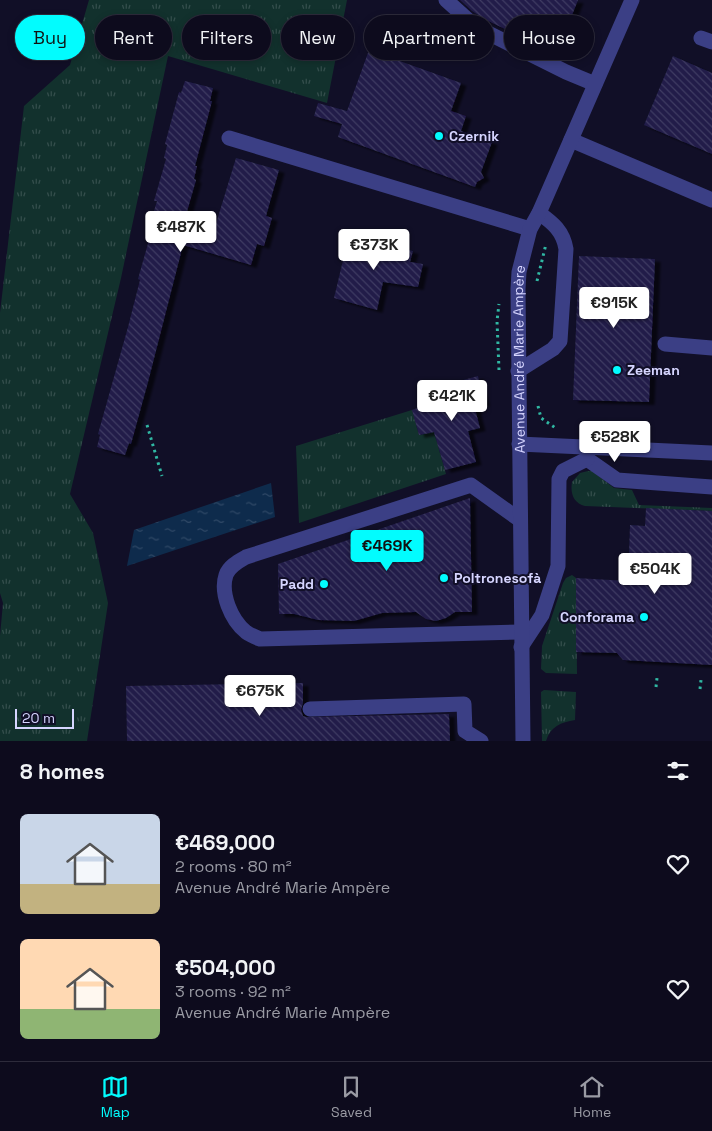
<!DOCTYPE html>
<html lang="en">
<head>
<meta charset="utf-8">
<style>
  body { margin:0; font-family:"Space Grotesk",sans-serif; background:#1b192a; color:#f1f3f6; height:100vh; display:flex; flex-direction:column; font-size:19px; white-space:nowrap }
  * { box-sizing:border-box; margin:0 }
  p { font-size:16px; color:#9a9ba4 }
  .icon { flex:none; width:28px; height:28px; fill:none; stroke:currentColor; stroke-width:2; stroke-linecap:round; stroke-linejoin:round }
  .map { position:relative; height:741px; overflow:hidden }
  .side { display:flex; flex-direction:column; background:#0d0b1d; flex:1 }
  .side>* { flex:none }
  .hud { position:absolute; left:15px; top:15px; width:682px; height:45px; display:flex; gap:10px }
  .scale { position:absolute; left:15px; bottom:12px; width:59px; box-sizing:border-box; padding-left:5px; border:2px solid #d6d5ff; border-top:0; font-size:14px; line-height:18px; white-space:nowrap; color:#d6d5ff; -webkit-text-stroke:4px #110f27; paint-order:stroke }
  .price { position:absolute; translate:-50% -42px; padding:0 11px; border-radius:5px; background:#fff; color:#222; font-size:16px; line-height:32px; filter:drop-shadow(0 1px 2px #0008) }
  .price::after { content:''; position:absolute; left:50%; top:30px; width:15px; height:11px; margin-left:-8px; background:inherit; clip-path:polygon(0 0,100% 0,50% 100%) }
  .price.active { background:#02fcfe; color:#111 }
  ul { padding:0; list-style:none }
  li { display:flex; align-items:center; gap:15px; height:125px; padding:0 20px }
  li span { display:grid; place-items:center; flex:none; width:140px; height:100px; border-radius:8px; color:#555 }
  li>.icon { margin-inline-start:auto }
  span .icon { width:60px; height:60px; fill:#fffc; stroke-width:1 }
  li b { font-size:21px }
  h2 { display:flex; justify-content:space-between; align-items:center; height:60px; padding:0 20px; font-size:21px }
  .chip { padding:0 18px; border-radius:22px; background:#0d0b1d; box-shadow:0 2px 8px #0003,0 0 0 1px #2d2b3b; font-size:18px; line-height:45px }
  .chip.active { background:#02fcfe; color:#111 }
  .dock { display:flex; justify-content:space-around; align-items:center; height:70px; border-top:1px solid #2d2b3b; background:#0d0b1d; font-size:14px; color:#9a9ba4 }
  .dock a { display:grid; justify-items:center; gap:2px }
  .dock .active { color:#02fcfe }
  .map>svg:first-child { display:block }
</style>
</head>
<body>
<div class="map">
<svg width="712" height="741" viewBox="0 0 712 741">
  <defs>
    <pattern id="grass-tufts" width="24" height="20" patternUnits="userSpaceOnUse" patternTransform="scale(1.25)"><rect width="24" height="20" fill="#12312d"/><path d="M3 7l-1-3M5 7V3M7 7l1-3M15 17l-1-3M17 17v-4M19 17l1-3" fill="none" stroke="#344e4c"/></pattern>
    <pattern id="water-ripples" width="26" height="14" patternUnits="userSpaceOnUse" patternTransform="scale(1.25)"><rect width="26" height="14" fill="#0e2b4c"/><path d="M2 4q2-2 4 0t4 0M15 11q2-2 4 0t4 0" fill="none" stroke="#304967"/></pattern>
    <pattern id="building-back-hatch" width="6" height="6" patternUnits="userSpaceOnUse" patternTransform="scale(1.25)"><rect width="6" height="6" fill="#201c48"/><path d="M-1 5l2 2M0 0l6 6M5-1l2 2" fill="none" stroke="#403c63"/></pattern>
    <filter id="shadow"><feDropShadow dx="5.5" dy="3" stdDeviation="1" flood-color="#0009"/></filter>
  </defs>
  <rect width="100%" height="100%" fill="#110f27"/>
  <g fill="url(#grass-tufts)">
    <polygon points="89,0 347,0 327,103 168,56 121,278 70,494 93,533 108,603 87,741 0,741 0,636 3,603 0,593 0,313 24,106 70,65"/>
    <polygon points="412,410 419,435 434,432 446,474 299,523 296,446"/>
    <path d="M588,471H592L614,488L632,490L639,505L712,508V511L585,506C574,503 570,494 572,482L580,473Z"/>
    <polygon points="572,575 576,578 577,674 546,673 541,669 542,646 563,583 566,578"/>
    <path d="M544,690L576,692L575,720C561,722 550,727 546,741H542L541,692Z"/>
  </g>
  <polygon fill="url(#water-ripples)" points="271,483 275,517 127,566 134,530"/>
  <g fill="url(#building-back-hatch)" filter="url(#shadow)">
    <polygon points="460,0 578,0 562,40 523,35 505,29 486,20 472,11"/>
    <polygon points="369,50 461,83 451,111 466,116 461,131 492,142 481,172 484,178 477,182 475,187 338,137 342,124 314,116 318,103 347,111"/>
    <polygon points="673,56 712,73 712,154 644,125"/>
    <polygon points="185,81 213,88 210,101 212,101 195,166 197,166 194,179 196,180 184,222 214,230 236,158 279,170 266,216 272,218 264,246 257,244 251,265 183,245 148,382 131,444 129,443 125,455 97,447 100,435 98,434 128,327 140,280 138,279 156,215 153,214 157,201 154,201 166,159 164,158 167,145 165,144 179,92 181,93"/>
    <polygon points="349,235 413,251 410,262 423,264 418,287 383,282 377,310 334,298"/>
    <polygon points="579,256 655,259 649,402 573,400"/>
    <polygon points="478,376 484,403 474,405 480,428 468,431 476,462 445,470 434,432 419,435 412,410 426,405 424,401 458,390 456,382"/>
    <polygon points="470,498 472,612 455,612 446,618 436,621 426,619 416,612 382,613 354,621 318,620 294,614 279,614 278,564"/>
    <polygon points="646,508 712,511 712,665 623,660 617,653 576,652 576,578 628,581 630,525 645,526"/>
    <polygon points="303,683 303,703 301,710 303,716 306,717 449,714 450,741 127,741 126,686"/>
  </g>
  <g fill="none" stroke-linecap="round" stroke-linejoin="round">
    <g stroke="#30b8a3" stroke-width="3" stroke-dasharray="2.5 4" stroke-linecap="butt">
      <polyline points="537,281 546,244"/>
      <polyline points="499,370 497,321 499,304"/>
      <polyline points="538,406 541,418 557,429"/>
      <polyline points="147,425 162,476"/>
      <polyline points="656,687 657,678"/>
      <polyline points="700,689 701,680"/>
    </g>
    <g stroke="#3b3f85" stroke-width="15">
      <polyline points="446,0 476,27 566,72 595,84"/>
      <polyline points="701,38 712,42"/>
      <polyline points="229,138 530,229"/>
      <polyline points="571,140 712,200"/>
      <polyline points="665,344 712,348"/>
      <path d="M518,371L553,349L560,341L566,249C563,231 553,223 539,213"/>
      <polyline points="519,444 712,453"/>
      <polyline points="587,459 617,480 712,487"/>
      <path d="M520,520L471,485L246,557C239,561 229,566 226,575C220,593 231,620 246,632C250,635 255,637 260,639L521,632"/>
      <polyline points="521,647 542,615 558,566 559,479 563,471 587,459"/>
      <polyline points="310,709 464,704 465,731 481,741"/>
      <path id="s1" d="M523,741L518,289L519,272L530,229L539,213L632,0"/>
    </g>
  </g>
  <g fill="#02fcfe" stroke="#110f27" stroke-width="2">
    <circle cx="439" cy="136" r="5"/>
    <circle cx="617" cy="370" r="5"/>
    <circle cx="444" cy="578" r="5"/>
    <circle cx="324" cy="584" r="5"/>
    <circle cx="644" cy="617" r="5"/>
  </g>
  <g text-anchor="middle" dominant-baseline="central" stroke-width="4" stroke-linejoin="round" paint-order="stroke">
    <g font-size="14" font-weight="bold" fill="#d6d5ff" stroke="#110f27" text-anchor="start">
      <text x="449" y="136">Czernik</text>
      <text x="627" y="370">Zeeman</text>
      <text x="454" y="578">Poltronesofà</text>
      <text x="314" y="584" text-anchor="end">Padd</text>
      <text x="634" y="617" text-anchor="end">Conforama</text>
    </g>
    <g font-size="14" fill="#d6d5ff" stroke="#110f27">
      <text stroke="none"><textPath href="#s1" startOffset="382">Avenue André Marie Ampère</textPath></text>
    </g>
  </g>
</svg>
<div class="scale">20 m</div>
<b class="price" style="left:181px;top:253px">€487K</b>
<b class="price" style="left:374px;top:271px">€373K</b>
<b class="price" style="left:614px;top:329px">€915K</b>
<b class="price" style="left:452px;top:422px">€421K</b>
<b class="price" style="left:615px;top:463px">€528K</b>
<b class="price active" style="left:387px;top:572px">€469K</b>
<b class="price" style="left:655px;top:595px">€504K</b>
<b class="price" style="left:260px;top:717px">€675K</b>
<div class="hud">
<a class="chip active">Buy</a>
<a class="chip">Rent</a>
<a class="chip">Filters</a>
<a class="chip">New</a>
<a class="chip">Apartment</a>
<a class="chip">House</a>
</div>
</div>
<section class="side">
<h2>8 homes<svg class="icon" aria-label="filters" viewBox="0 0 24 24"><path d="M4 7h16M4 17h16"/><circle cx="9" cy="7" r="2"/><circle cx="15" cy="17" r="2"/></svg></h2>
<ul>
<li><span style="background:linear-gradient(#c9d6e8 70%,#c2b280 0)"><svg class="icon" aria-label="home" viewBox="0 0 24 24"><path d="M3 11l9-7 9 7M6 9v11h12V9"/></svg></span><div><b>€469,000</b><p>2 rooms · 80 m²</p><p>Avenue André Marie Ampère</p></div><svg class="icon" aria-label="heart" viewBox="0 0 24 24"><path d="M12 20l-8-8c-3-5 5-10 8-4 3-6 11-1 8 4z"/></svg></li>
<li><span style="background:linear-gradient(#ffd9b3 70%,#8fb573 0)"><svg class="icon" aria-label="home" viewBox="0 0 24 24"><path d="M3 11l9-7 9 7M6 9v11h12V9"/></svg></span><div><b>€504,000</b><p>3 rooms · 92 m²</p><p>Avenue André Marie Ampère</p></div><svg class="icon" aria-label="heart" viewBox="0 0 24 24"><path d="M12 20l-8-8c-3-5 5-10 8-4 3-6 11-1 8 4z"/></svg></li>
</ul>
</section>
<nav class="dock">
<a class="active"><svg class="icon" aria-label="map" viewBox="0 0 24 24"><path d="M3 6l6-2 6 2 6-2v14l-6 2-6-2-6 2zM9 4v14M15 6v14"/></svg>Map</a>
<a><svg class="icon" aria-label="saved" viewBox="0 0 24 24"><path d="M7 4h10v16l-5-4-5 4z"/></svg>Saved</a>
<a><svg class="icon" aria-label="home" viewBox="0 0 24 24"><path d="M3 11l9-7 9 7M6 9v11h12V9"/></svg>Home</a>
</nav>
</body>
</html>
